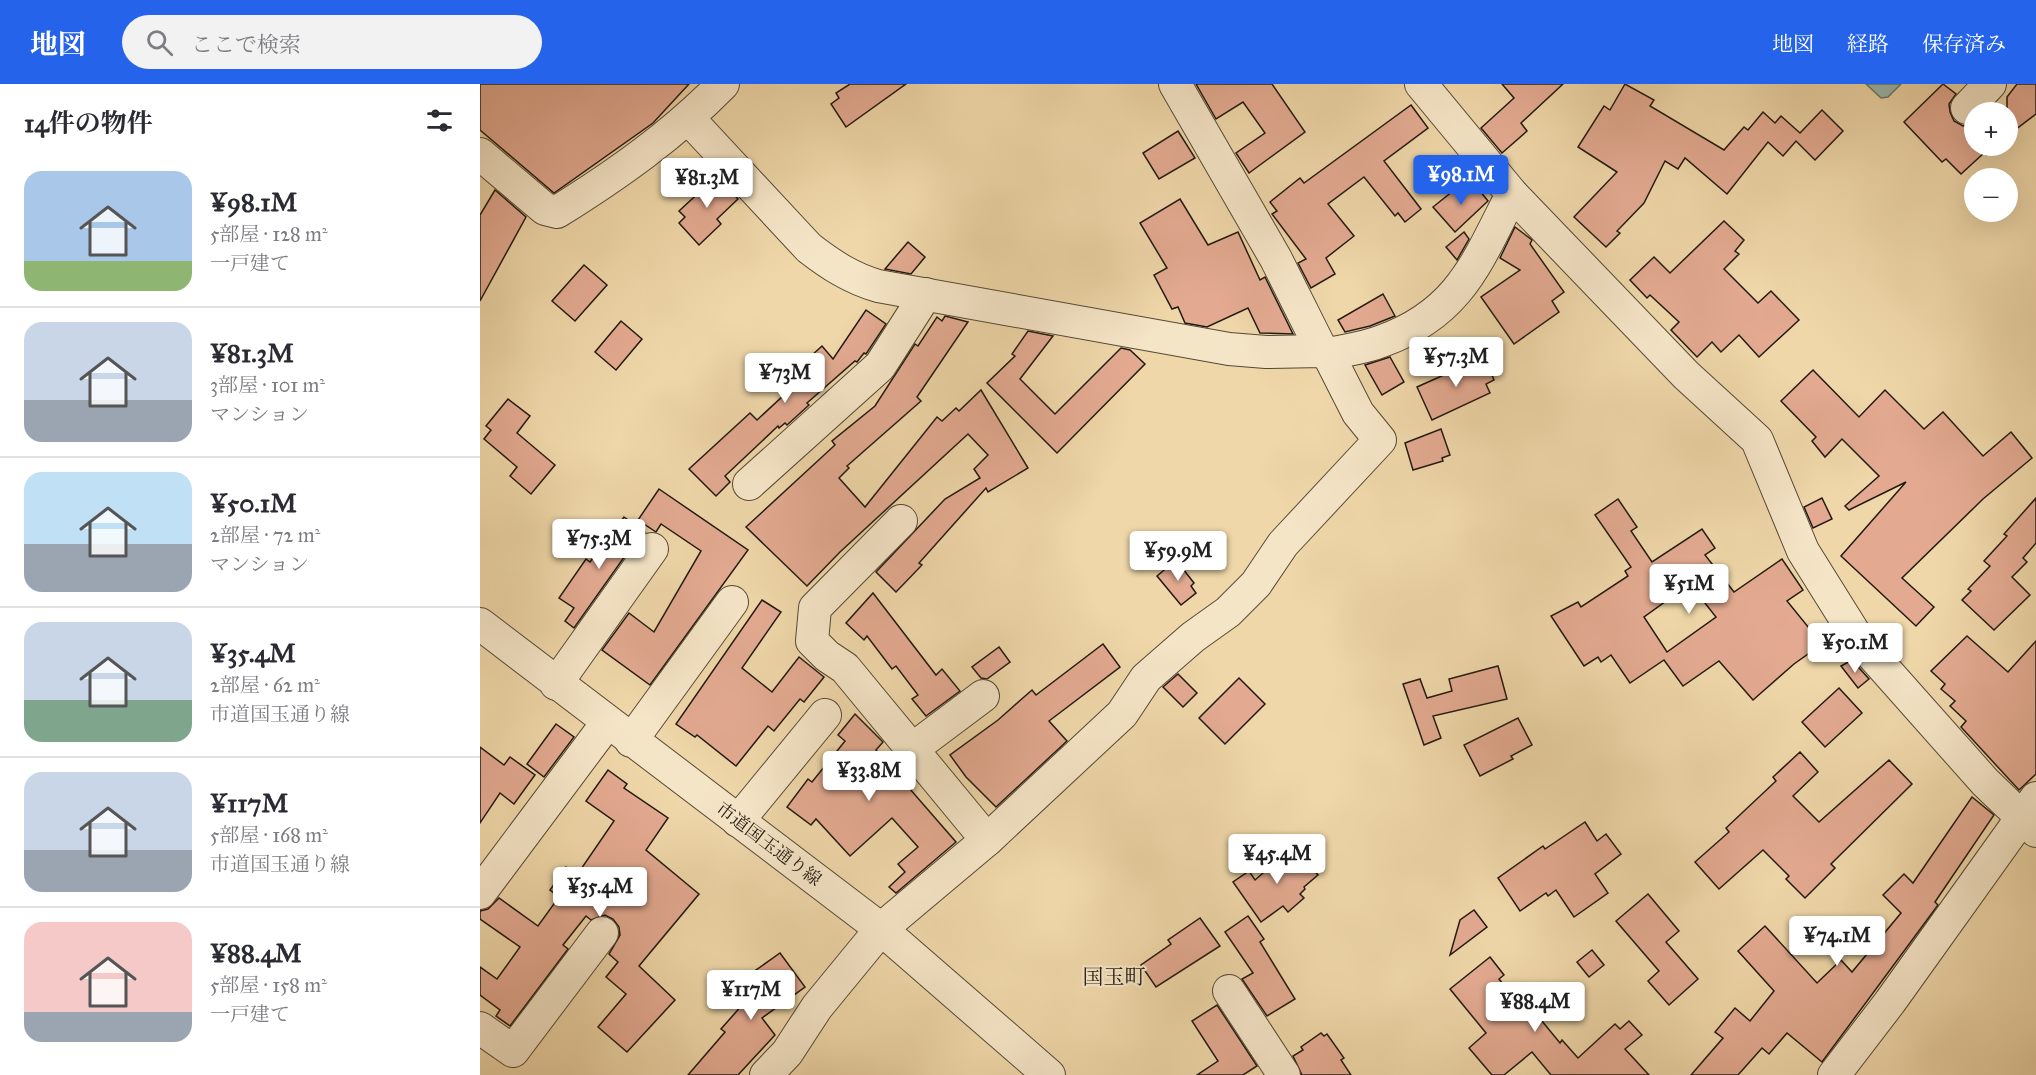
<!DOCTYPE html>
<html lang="ja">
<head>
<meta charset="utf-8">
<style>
  body { margin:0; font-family:"IM FELL Great Primer","Noto Serif JP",serif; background:#f2f2f3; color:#2b2b33; height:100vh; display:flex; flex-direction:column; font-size:22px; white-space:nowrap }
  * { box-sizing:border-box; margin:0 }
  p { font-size:20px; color:#7c7c81 }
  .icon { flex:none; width:33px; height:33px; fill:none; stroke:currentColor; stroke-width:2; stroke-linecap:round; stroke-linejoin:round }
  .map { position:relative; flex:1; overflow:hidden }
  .drawer { display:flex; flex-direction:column; background:#fff; width:480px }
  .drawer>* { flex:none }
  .fabs { position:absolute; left:1484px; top:18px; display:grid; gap:12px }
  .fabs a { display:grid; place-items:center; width:54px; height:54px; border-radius:50%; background:#fff; box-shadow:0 6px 24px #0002; font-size:30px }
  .price { position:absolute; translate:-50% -51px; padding:0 14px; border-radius:6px; background:#fff; color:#222; font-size:20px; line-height:39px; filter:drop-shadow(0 2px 3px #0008) }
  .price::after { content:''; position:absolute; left:50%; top:36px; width:18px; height:14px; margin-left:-9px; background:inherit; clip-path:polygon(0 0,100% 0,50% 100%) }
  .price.on { background:#2563eb; color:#fff }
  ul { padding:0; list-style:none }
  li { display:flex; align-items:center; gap:18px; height:150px; padding:0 24px }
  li+li { border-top:2px solid #e1e1e2 }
  li span { display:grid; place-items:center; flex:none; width:168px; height:120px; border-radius:18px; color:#555 }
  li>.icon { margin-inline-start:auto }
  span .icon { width:72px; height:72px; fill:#fffc; stroke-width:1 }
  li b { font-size:26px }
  h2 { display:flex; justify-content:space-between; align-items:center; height:72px; padding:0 24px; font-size:26px }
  header { display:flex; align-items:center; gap:36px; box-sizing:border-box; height:84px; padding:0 30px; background:#2563eb; color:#fff }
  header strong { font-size:28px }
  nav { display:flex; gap:33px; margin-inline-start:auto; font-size:21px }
  .search { width:420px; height:54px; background:#f2f2f3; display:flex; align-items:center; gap:15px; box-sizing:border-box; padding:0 21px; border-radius:33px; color:#7c7c81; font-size:22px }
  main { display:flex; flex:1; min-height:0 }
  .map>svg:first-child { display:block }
</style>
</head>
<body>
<header>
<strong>地図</strong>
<div class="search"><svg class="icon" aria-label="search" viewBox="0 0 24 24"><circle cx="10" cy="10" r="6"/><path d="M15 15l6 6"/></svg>ここで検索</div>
<nav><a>地図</a><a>経路</a><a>保存済み</a></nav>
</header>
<main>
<section class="drawer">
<h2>14件の物件<svg class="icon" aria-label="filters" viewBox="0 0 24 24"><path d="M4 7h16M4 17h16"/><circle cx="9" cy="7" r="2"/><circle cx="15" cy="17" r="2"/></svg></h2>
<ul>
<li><span style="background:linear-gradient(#a9c7e8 75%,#8fb573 0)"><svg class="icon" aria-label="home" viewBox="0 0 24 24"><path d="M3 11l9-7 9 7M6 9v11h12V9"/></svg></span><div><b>¥98.1M</b><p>5部屋 · 128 m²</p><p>一戸建て</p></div></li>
<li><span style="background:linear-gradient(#c9d6e8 65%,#9aa5b1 0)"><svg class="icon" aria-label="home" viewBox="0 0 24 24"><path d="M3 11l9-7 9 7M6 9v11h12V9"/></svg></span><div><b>¥81.3M</b><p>3部屋 · 101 m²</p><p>マンション</p></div></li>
<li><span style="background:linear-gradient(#bfe0f5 60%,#9aa5b1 0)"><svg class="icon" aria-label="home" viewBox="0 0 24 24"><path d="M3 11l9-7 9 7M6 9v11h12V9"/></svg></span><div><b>¥50.1M</b><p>2部屋 · 72 m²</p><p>マンション</p></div></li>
<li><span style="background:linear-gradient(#c9d6e8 65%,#7fa58c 0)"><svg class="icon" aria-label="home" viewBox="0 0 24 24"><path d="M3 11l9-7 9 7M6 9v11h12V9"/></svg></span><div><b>¥35.4M</b><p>2部屋 · 62 m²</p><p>市道国玉通り線</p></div></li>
<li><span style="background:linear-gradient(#c9d6e8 65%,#9aa5b1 0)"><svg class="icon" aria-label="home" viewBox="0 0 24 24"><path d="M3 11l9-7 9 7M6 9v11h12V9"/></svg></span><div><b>¥117M</b><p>5部屋 · 168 m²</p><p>市道国玉通り線</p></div></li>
<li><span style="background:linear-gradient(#f6c9c9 75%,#9aa5b1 0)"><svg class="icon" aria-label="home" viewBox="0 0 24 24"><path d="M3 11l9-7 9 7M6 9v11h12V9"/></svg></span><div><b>¥88.4M</b><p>5部屋 · 158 m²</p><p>一戸建て</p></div></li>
</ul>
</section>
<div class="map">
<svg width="1556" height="991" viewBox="0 0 1556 991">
  <rect width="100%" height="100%" fill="#efd7a9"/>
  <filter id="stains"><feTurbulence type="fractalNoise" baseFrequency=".00333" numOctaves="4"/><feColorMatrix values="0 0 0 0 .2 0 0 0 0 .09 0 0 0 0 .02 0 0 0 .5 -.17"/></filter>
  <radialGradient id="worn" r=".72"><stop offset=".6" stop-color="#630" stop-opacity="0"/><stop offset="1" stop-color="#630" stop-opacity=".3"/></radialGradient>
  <polygon fill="#9ab8ae" stroke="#6a796f" stroke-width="1.5" points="1386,0 1421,0 1408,13 1401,14"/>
  <g fill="#e3aa91" stroke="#221a10" stroke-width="1.5" fill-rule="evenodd">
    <polygon points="0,0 209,0 173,39 74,109 0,46"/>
    <polygon points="370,0 426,0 366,43 351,20 359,14 356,9"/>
    <polygon points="716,0 792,0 825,48 769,89 756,69 785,49 763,18 736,35"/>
    <polygon points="1022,0 1083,0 1041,39 1047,47 1022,69 1001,44 1034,14"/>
    <polygon points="1145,0 1174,16 1170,22 1244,66 1264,43 1268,46 1283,28 1295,39 1301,32 1320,49 1342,26 1363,47 1335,76 1316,57 1303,72 1288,58 1247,110 1205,74 1198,85 1185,77 1164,119 1137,147 1140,149 1126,163 1094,133 1137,88 1098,63 1124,22 1130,26"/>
    <polygon points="1463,0 1476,10 1469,20 1470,28 1474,37 1483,42 1494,40 1494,62 1517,62 1506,71 1504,69 1481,90 1466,75 1462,78 1424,38"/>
    <polygon points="1537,0 1556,0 1556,30 1527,52 1527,13"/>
    <polygon points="931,21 948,44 904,77 941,125 925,138 918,129 915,132 884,93 848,120 874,152 846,174 855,190 831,204 818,179 826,175 792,130 797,127 790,118 820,94 824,99"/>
    <polygon points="698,47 715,74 679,95 663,69"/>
    <polygon points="234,88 258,115 237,135 241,140 219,161 199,139 205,133 199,127 225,103 222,100"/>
    <polygon points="992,97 1008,117 975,148 953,123 973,107 976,111"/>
    <polygon points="15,106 46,133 0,217 0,131"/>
    <polygon points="700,115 728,161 758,148 780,196 785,193 813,250 780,249 768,224 727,243 705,239 698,223 692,225 674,191 687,184 660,139"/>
    <polygon points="1244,137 1264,156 1255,167 1259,170 1244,185 1278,219 1291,207 1319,236 1279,273 1259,251 1241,268 1232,258 1217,273 1191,246 1199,238 1170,211 1167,214 1150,196 1174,173 1190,189"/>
    <polygon points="1035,143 1052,156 1050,160 1084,208 1072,217 1079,228 1034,260 1001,213 1040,186 1020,174"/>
    <polygon points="984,148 989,155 977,176 966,163"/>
    <polygon points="428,158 445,173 431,190 405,185"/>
    <polygon points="104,181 127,201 95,237 72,217"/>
    <polygon points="903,210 915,232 890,242 865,248 858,236"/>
    <polygon points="386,226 406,240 386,270 384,269 377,278 375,277 327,319 329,321 307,341 305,339 299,344 298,342 245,392 250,398 236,412 209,385 270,329 277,336 317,299 310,291 342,262 353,275"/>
    <polygon points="465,232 488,238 437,313 441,317 367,382 369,384 359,394 385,423 457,333 462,337 476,324 479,327 501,306 548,384 508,408 506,404 439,479 442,481 416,508 396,488 465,415 500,394 494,385 508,371 488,350 360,468 327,502 266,443 355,361 352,357 395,322 435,260 438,262 457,233 462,237"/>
    <polygon points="141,237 162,255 136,286 115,268"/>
    <polygon points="548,247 573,252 540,295 575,330 641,264 650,266 665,280 577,369 507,299 535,272 532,270"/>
    <polygon points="910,273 924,298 902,311 885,281"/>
    <polygon points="1004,273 1014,296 1006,300 1010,309 952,336 937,303"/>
    <polygon points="1333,286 1379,333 1405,306 1444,345 1463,328 1503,372 1531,348 1552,374 1503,415 1422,494 1454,523 1436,542 1361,472 1426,398 1369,426 1365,422 1399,392 1362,355 1345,373 1332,357 1336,353 1301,317"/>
    <polygon points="28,315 50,332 37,349 75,381 51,410 30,392 37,383 4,355 11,346 6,342"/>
    <polygon points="961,345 970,371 962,374 963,377 933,386 925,359"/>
    <polygon points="179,405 268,466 170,601 122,566 149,529 174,548 221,467 181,440 176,448 158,436"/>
    <polygon points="1342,414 1352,435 1333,444 1324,423"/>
    <polygon points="1556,414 1556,459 1543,474 1547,478 1532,493 1550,511 1514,546 1482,516 1491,507 1488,505 1510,482 1504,477 1527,452 1524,450"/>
    <path d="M1138,415L1157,443L1151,447L1172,478L1222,445L1235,464L1225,471L1254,508L1302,475L1323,506L1307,517L1342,560L1314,580L1273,616L1239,577L1203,602L1184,576L1150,599L1131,571L1121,578L1118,573L1104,582L1071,532L1098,518L1101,523L1148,492L1145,487L1151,483L1115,431ZM1210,500L1236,533L1187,568L1164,533Z"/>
    <polygon points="144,433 165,448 157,455 94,544 85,537 94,524 79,514 106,475 110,478"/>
    <polygon points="696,476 714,499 711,502 716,509 701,521 677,492"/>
    <polygon points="393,509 456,591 462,585 480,607 446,632 432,615 438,611 416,582 412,585 387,552 384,556 366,539"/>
    <polygon points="282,516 301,528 262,584 292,608 319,573 344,593 324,618 320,615 294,647 288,642 256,682 217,651 215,653 196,640"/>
    <polygon points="1487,552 1528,588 1556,557 1556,690 1539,706 1481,643 1486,637 1470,622 1475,617 1461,605 1465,600 1451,587"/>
    <polygon points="623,560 640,583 569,637 587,657 516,723 486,693 470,671 518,636 552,606 556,611"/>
    <polygon points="519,563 530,578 507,595 501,594 492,583"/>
    <polygon points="1372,576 1389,595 1378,604 1361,582"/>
    <polygon points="1018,582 1027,615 953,632 961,654 944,661 923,600 940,595 947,614 972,607 969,595"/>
    <polygon points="698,590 717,609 703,623 683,603"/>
    <polygon points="759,594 785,620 745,660 719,634"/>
    <polygon points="1359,604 1382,629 1345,663 1322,638"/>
    <polygon points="375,630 403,658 396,666 476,758 416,809 409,803 425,788 418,780 438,763 412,734 370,772 336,735 331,741 307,723 328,695 332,698 365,657 358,651"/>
    <polygon points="1038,634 1052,661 1031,672 1033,675 1000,692 984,661"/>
    <polygon points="76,640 94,653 64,693 47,680"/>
    <polygon points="0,663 24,681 30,673 55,691 34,720 20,709 0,739"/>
    <polygon points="1320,668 1338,688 1313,712 1339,738 1409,676 1432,700 1351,780 1355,784 1325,814 1306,795 1309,792 1283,766 1239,805 1215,778 1249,748 1246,744 1296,697 1293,693"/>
    <polygon points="128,686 147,700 144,704 188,734 166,766 219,810 159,882 195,916 147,968 118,943 146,910 126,893 138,878 129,870 140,851 139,843 133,835 125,831 111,836 106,832 83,861 88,865 30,942 16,932 20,926 0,911 0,883 17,895 40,863 0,835 0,827 8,825 19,814 58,842 79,813 70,806 86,783 97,791 134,737 106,717"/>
    <polygon points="1492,713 1514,731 1455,818 1458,821 1342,978 1307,949 1289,970 1282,964 1258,991 1211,991 1243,954 1235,948 1255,924 1270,937 1294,907 1258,867 1285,842 1337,899 1361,876 1372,888 1421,829 1403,811 1424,790 1433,799"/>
    <polygon points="1105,738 1117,757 1126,750 1141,770 1115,790 1128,809 1094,833 1076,806 1068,812 1066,809 1040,827 1018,794 1063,762 1065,765"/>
    <polygon points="813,763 838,791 824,803 825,805 820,810 824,814 808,828 803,822 781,838 753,798 769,787 775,796"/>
    <polygon points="1168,810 1199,847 1186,858 1218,895 1189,921 1168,897 1179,887 1136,837"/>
    <polygon points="994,826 1007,843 970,871 980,836"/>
    <polygon points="768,832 784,855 780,858 815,915 787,932 762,895 773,889 745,848"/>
    <polygon points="720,834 740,862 676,903 661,881 691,860 688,856"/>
    <polygon points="1112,866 1124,881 1109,893 1097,878"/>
    <polygon points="300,869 325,903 282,934 295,951 258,991 208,991 245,948 241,945 278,903 269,891"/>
    <polygon points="1010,873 1024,891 1019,895 1043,925 1048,920 1080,959 1082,956 1098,974 1135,940 1140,945 1149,937 1162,951 1145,965 1169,991 1071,991 1052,968 1024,991 1012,991 989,964 1006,949 970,905"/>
    <polygon points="737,921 777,982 763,991 717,991 738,977 712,937"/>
    <polygon points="841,949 844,952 847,950 864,974 861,976 871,991 822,991 813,972 823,966 821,963"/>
  </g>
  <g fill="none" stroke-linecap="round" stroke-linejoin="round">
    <defs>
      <g id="minor">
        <polyline points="695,0 796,175 842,267"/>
        <polyline points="941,0 1032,110 1206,291 1277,356 1323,467 1378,555 1505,698 1556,747"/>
        <polyline points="1487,24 1510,0"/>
        <path d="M209,35L329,164C351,181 371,194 398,202L749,265L786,268L842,267L848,270C866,266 885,264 902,257C980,229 997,178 1032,110"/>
        <path d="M0,70L65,125L77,128C138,90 193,51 243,0"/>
        <polyline points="269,400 400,282 446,210"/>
        <polyline points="421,437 335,524 332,557 347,572 365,584 507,756"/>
        <polyline points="0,540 401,845 569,991"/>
        <polyline points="76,600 172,465"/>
        <polyline points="151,657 252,518"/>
        <polyline points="431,666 503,612"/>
        <polyline points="258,737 345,631"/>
        <polyline points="0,809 127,639"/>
        <polyline points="749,907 804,991"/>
        <polyline points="0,944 33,967 122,849"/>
        <polyline points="286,991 307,969 337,923 401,845 507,756 642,630 666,594 713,553 748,528 776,500 803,460 900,356 878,329 848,270"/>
        <polyline points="1354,991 1410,918 1556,714"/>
      </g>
    </defs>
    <use href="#minor" stroke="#554936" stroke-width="34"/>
    <use href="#minor" stroke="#f5e5c7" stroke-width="32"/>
  </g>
  <g text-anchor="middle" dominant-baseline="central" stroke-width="4.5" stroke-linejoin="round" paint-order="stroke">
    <g font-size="18" fill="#221a10" stroke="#f5e5c7">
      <text transform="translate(289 760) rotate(37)">市道国玉通り線</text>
    </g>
    <g font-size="21" fill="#221a10" stroke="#f5e5c7">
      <text x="634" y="893">国玉町</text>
    </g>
  </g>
  <rect width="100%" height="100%" filter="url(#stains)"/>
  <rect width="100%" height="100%" fill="url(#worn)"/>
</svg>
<div class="fabs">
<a>+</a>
<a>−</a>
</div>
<b class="price on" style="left:981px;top:122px">¥98.1M</b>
<b class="price" style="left:227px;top:125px">¥81.3M</b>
<b class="price" style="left:976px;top:304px">¥57.3M</b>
<b class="price" style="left:305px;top:320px">¥73M</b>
<b class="price" style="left:119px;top:486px">¥75.3M</b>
<b class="price" style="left:698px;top:498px">¥59.9M</b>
<b class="price" style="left:1209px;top:531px">¥51M</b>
<b class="price" style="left:1375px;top:590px">¥50.1M</b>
<b class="price" style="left:389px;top:718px">¥33.8M</b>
<b class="price" style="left:797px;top:801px">¥45.4M</b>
<b class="price" style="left:120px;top:834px">¥35.4M</b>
<b class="price" style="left:1357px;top:883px">¥74.1M</b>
<b class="price" style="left:271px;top:937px">¥117M</b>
<b class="price" style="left:1055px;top:949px">¥88.4M</b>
</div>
</main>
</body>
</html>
